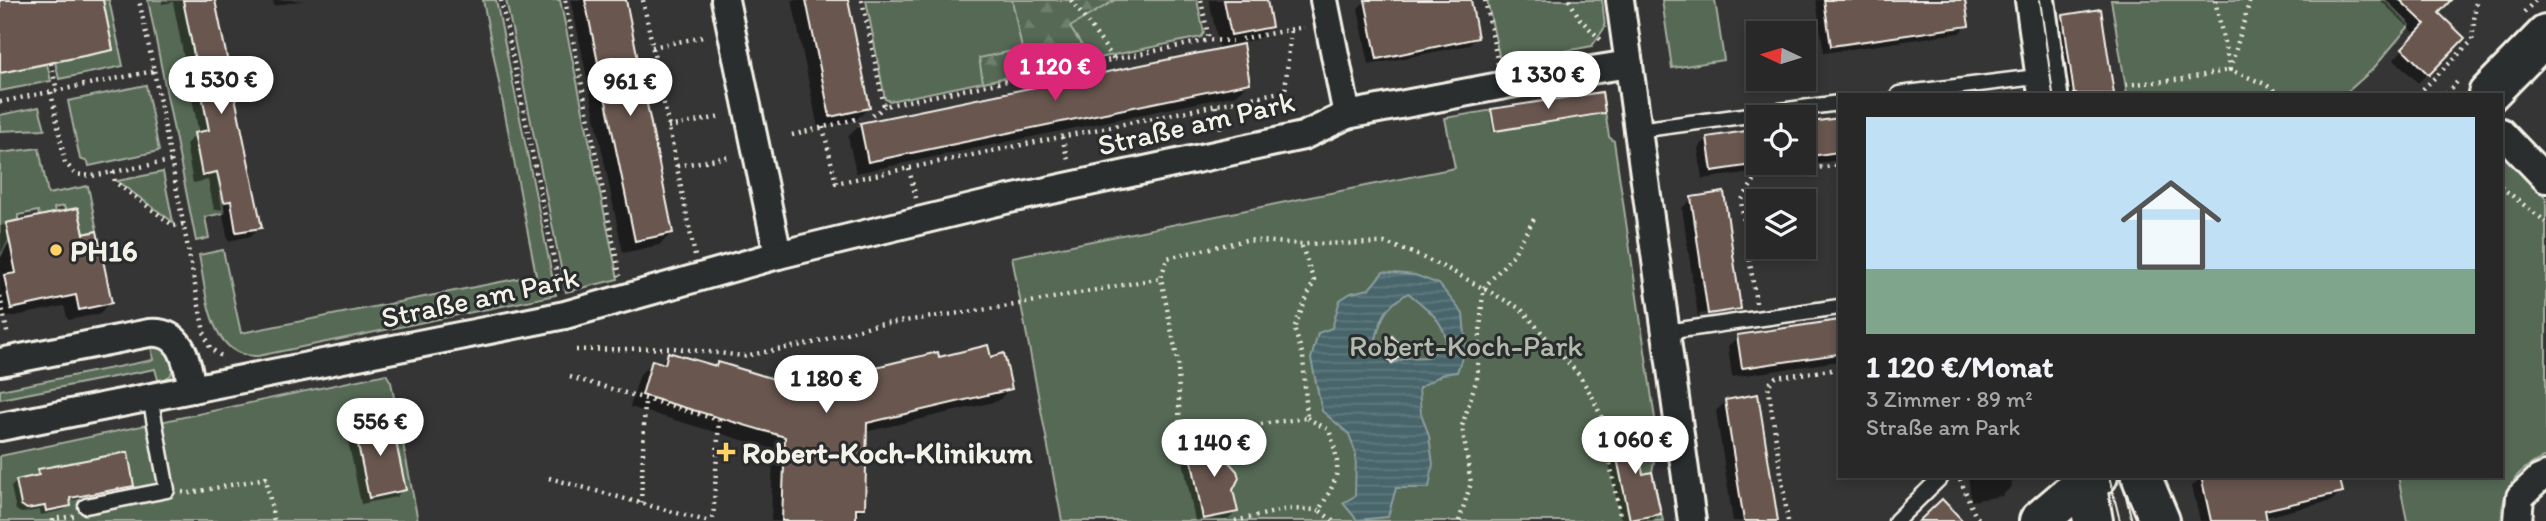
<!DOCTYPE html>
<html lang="de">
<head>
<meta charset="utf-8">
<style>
  body { margin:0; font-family:Itim,sans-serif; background:#303030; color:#f1f3f6; height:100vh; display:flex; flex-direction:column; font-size:26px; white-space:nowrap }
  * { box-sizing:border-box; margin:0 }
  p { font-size:23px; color:#a5a6a8 }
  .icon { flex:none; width:38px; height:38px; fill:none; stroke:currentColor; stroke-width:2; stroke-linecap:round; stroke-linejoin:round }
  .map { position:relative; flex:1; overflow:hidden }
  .side { position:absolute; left:1838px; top:93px; width:665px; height:385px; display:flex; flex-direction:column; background:#282828; border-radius:0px; box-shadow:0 4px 10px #0003,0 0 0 2px #444445 }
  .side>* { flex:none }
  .needle { width:46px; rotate:274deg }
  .tools { position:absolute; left:1746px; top:21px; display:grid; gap:14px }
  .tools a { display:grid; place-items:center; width:70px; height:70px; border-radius:0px; background:#282828; box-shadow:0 4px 10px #0003,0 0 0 2px #444445; font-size:35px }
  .price { position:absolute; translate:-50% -60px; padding:0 16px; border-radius:24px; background:#fff; color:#222; font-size:23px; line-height:46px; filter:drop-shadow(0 2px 4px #0008) }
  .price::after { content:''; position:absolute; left:50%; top:42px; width:21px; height:16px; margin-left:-10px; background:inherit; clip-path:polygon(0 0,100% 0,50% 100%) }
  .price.on { background:#db2777; color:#fff }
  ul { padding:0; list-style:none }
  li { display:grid; align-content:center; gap:14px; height:371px; padding:0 28px }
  li span { display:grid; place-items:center; height:217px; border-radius:0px; color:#555 }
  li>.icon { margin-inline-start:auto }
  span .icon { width:126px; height:126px; fill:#fffc; stroke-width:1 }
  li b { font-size:30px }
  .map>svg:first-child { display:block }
</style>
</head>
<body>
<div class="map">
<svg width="2546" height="521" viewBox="0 0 2546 521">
  <defs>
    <pattern id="forest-firs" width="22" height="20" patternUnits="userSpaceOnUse" patternTransform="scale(1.75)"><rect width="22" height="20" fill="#556954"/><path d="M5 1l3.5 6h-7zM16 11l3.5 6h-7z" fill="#6e7f6d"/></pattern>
    <pattern id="water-rules" width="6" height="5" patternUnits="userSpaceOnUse" patternTransform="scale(1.75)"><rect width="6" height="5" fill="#47656b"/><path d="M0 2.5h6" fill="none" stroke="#627c80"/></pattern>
  </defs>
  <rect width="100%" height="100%" fill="#363535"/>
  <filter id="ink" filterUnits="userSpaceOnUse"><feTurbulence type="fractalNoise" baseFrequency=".0143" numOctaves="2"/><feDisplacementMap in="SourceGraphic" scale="14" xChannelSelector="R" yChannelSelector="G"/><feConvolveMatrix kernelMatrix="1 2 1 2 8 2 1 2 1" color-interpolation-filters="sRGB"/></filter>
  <g filter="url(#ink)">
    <g fill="#556954" stroke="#a4ad9e" stroke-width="2">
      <polygon points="103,0 109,0 123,66 59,79 55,62 113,50"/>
      <polygon points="148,0 183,0 209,130 202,175 217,172 224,213 205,217 209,238 196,241"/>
      <path d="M483,0H496L556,295L258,356C208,359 206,289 199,255L223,250L241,333L536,275Z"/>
      <polygon points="506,0 560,0 618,279 566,292"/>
      <polygon points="866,0 1197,0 1204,33 1201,37 890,101 885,99"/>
      <polygon points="1487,0 1602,0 1605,27 1592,46 1508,62 1500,60"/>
      <polygon points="1662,0 1715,0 1724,60 1672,68"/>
      <polygon points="2111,0 2385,0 2410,25 2373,69 2345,94 2127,94"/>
      <polygon points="47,64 51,81 0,91 0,73"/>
      <polygon points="146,85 159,151 89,166 88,162 80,159 68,101"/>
      <polygon points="1602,92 1609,137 1614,141 1658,439 1652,472 1663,521 1062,521 1012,257 1455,168 1445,118"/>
      <polygon points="39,107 45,129 0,131 0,115"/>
      <polygon points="39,148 48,194 88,186 97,231 84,234 78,208 65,210 64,206 54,208 55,213 39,216 38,211 18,215 18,220 6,223 9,240 0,257 0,153"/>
      <path d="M2501,148L2546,198V457C2518,467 2500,491 2502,521H2407L2398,476H2501Z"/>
      <polygon points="163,172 173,222 117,181"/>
      <polygon points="151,345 166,348 174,360 171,375 159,383 155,369 0,399 0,390 153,360"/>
      <polygon points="386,374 391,382 418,521 0,521 0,456"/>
    </g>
    <polygon fill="url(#forest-firs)" stroke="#a4ad9e" stroke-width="2" points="1012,0 1115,0 1070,27 1091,60 983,82 979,58 1022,49"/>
    <path fill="url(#water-rules)" stroke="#8c9d9d" stroke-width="2" fill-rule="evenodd" d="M1383,272L1415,275L1439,284L1463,314L1466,346L1457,372L1443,374L1419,388L1421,413L1429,436L1433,464L1429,488H1396L1388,517L1357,520L1343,503L1355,496L1356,454L1349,434L1322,411L1311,359L1318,333L1332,328L1340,300L1351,293L1369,289ZM1408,293C1424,306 1445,321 1446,342L1428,357L1406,358L1392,363L1375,343C1381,317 1385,307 1408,293Z"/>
    <g fill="#0007" fill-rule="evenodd">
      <polygon points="0,0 101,0 111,49 0,74"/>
      <polygon points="162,0 213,0 260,227 251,236 228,241 222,209 214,210 208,180 193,183 186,144 195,135 199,134 173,2 162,4"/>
      <polygon points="273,0 303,0 274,6"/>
      <polygon points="571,0 624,0 672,233 659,245 623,253"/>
      <polygon points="792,0 847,0 869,108 856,120 818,128"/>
      <polygon points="1209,0 1265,0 1270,26 1258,39 1219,47"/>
      <polygon points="1366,0 1469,0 1476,38 1469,45 1369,65 1358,8"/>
      <polygon points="1816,0 1963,0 1967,25 1959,33 1824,53"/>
      <polygon points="2380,0 2448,0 2436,13 2462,38 2418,83 2394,59 2417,35"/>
      <polygon points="2100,11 2112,94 2064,94 2054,27 2064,17"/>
      <polygon points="1249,83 1236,95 856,173 848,137 861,124"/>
      <polygon points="1492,111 1603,113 1601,115 1493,132 1490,113"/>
      <polygon points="1839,120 1839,160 1702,179 1698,148 1708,138 1759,163 1804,163 1804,125"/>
      <path d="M1692,199L1740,309L1730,319L1699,323L1682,208ZM1731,309V313L1700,318L1699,314Z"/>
      <polygon points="77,210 82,236 110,302 99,314 68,320 64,306 0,319 0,226"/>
      <polygon points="1839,322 1839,361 1732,377 1728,346 1738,337"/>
      <polygon points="1392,339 1403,350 1389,364 1378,352"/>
      <polygon points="669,354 714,368 718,364 797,388 938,359 990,359 1010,388 998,401 865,432 863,508 854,516 854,521 771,521 773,449 630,407 640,374 653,362 659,364"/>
      <polygon points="1726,401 1776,521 1733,521 1716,411"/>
      <polygon points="355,427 404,489 396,497 361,504 347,435"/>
      <polygon points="1612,432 1642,476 1659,514 1652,521 1621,521 1604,440"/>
      <polygon points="1190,448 1232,490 1236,512 1228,520 1195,521 1182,456"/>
      <polygon points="39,471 132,485 127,490 69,501 69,505 64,510 41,515 40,510 21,513 16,510 11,487 16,482 34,478"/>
      <polygon points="1968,476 2011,476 2012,486 2002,496 1971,501"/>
      <polygon points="2203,476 2337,476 2341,492 2331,501 2265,517 2266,521 2200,521 2192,486"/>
    </g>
    <g fill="#67574f" stroke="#f4f1e8" stroke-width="2">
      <polygon points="0,0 103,0 113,50 0,73"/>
      <polygon points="183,0 215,0 262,228 236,232 231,201 224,202 217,172 202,175 194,133 209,130"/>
      <polygon points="585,0 626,0 673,233 635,241"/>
      <polygon points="806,0 848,0 870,108 830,117"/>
      <polygon points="1224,0 1267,0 1272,27 1231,35"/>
      <polygon points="1365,0 1471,0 1478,38 1377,59"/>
      <polygon points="1824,0 1965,0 1969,26 1831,46"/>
      <polygon points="2400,0 2451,0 2439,13 2465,38 2429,75 2402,48 2425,24"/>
      <polygon points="2101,9 2114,94 2074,94 2063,15"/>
      <polygon points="1243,44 1250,83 868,162 860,123"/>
      <polygon points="1602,92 1605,113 1495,131 1491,109"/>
      <polygon points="1839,118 1839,152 1804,157 1804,123"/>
      <polygon points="1759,129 1759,164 1712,171 1707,137"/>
      <polygon points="1724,192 1741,309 1708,314 1691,197"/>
      <polygon points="78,208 84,234 97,231 112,303 79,310 76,295 11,309 4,275 16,273 6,223"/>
      <polygon points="1839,320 1839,354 1742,368 1737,335"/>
      <polygon points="1392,336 1405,350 1392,363 1378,349"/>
      <polygon points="988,345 991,357 1004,353 1012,389 867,423 865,508 856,508 856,521 782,521 785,437 642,395 652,360 665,364 668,352 716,366 718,362 797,386 938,352 939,357"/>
      <polygon points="1758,394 1778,521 1744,521 1730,433 1725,400"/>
      <polygon points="391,418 406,490 369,498 354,425"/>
      <polygon points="1634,426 1643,474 1652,472 1661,514 1630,520 1611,430"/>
      <polygon points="1223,439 1227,460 1237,471 1239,478 1233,490 1238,512 1203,519 1189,446"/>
      <polygon points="128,452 134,486 70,498 71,506 46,511 45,506 27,509 21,505 16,480 39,475 38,469"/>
      <polygon points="2201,476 2339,476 2343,492 2265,510 2267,521 2211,521"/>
      <polygon points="1942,499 1963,521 1919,521"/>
    </g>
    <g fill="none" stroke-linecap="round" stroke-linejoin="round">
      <defs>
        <g id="lane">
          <polyline points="1899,94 2044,76"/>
          <polyline points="1638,130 1839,103"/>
          <polyline points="1666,332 1839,307"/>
          <polyline points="86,506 167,490 150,397"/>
          <polyline points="1896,521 1942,476"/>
        </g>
        <g id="street">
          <polyline points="725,0 778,255"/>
          <polyline points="1324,0 1347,115"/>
          <polyline points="1620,0 1692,521"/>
          <polyline points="2501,132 2546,179"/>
          <path d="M0,362L149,333C184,330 187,363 192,389"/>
          <polyline points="0,427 565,315 778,255 1005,200 1303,136 1347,115 1542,78 1629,64"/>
          <polyline points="2518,521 2520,497 2539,479 2546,476"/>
        </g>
        <g id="secondary">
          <polyline points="2085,476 2093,521"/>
          <polyline points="2141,476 2160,521"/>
          <polyline points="2039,521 2067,497 2098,476"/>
        </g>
        <g id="primary">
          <polyline points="2035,0 2048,94"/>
          <polyline points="2488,94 2546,35"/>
        </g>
      </defs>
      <use href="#lane" stroke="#f4f1e8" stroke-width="19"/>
      <use href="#street" stroke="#f4f1e8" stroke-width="32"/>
      <use href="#secondary" stroke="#f4f1e8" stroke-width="44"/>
      <use href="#primary" stroke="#f4f1e8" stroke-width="44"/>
      <g stroke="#f4f1e8" stroke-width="4.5" stroke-dasharray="2 5" stroke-linecap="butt">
        <polyline points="501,0 561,294"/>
        <polyline points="565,0 620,276"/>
        <polyline points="643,0 695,256"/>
        <polyline points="862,0 884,106 1209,40 1232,41"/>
        <polyline points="1071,0 1114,59"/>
        <polyline points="1201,0 1209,40"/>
        <polyline points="1485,0 1498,64"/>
        <polyline points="1569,0 1580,19 1601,40"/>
        <polyline points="2215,0 2230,70 2265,84 2279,94"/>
        <polyline points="2524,12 2536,0"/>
        <polyline points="1242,39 1304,27"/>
        <polyline points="652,47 703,37"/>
        <polyline points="51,63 57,91"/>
        <polyline points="154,71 204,332 210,348 224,358"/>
        <polyline points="2126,85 2184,79 2230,70 2250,0"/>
        <polyline points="51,92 65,162 75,174 92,176 171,161"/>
        <polyline points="2418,94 2472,41 2476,0"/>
        <polyline points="2446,94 2460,79"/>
        <polyline points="0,102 154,71 139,0"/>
        <polyline points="1216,106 1222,132"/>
        <polyline points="872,115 877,113 884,106"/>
        <polyline points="668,127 720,117"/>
        <polyline points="823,127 836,183 1285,91 1291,29"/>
        <polyline points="792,135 860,118"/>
        <polyline points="1062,137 1069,164"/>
        <polyline points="677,166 728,157"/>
        <polyline points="909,169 916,198"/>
        <polyline points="113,172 115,182 174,226 183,224"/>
        <polyline points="2501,187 2546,222"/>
        <polyline points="0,296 8,337"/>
        <polyline points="1756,303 1741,201 1757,176 1839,165"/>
        <polyline points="576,350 673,348 744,356 813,343 870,326 1009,306 1161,278"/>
        <polyline points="570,377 719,420 713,521"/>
        <path d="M1307,418L1329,430C1342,470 1340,475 1319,510L1333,521"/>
        <polyline points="1180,446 1230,435 1261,424 1307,418 1303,356 1294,328 1314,281 1301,244"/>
        <polyline points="1174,455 1180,446 1178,363 1161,278 1167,258 1246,240 1301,244 1385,243 1413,253 1448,269 1521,309 1579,375 1592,396 1601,416 1621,521"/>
        <polyline points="549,478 706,521"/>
        <polyline points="1960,479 1975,515 1981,521"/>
        <polyline points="182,492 190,493 266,478 274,521"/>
        <polyline points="641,503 645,399"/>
        <polyline points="53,521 53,519 74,516"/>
        <polyline points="1235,521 1288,509 1319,510"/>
        <polyline points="1459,521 1471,483 1462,426 1477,378 1483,289 1513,255 1534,219"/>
        <polyline points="1788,521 1768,385 1776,377 1839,369"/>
      </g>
      <use href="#lane" stroke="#2a2d2e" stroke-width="14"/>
      <use href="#street" stroke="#2a2d2e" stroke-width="26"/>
      <use href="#secondary" stroke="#2a2d2e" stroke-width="38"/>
      <use href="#primary" stroke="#2a2d2e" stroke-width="38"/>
      <g stroke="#f4f1e8" stroke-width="2">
        <polyline points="2040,0 2053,94"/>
        <polyline points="2109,476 2120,521"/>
        <polyline points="2121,476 2132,521"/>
      </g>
    </g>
  </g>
  <g fill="#ffd166" stroke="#2a2d2e" stroke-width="2.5">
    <circle cx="56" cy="250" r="7"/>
    <path d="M722.5 441.5h7v7h7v7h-7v7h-7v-7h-7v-7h7z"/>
  </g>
  <g text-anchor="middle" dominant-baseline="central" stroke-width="6" stroke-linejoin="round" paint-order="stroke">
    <g font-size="30" fill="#f4f1e8" stroke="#2a2d2e">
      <text transform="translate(1196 123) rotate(-13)">Straße am Park</text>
      <text transform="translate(480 297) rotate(-12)">Straße am Park</text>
    </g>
    <g font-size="30" font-weight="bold" fill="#f4f1e8" stroke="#2a2d2e" text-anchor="start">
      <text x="70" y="250">PH16</text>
      <text x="742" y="452">Robert-Koch-Klinikum</text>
    </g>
    <g font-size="30" fill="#b4bbad" stroke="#2a2d2e">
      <text x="1466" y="345">Robert-Koch-Park</text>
    </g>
  </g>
</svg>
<div class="tools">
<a><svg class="needle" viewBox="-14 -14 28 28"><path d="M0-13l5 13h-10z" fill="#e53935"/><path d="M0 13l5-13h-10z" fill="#a5a6a8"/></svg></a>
<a><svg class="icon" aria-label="locate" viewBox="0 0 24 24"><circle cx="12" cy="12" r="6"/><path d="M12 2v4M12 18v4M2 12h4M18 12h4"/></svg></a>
<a><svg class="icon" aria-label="layers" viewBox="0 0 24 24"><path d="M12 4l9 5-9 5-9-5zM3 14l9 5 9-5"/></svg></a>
</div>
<b class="price on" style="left:1055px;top:103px">1 120 €</b>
<b class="price" style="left:1548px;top:111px">1 330 €</b>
<b class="price" style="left:221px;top:116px">1 530 €</b>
<b class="price" style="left:630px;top:118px">961 €</b>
<b class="price" style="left:826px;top:415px">1 180 €</b>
<b class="price" style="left:380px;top:458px">556 €</b>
<b class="price" style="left:1635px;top:476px">1 060 €</b>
<b class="price" style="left:1214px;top:479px">1 140 €</b>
<section class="side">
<ul>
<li><span style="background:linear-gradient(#bfe0f5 70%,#7fa58c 0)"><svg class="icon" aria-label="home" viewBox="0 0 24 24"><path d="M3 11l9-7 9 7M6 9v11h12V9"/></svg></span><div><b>1 120 €/Monat</b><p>3 Zimmer · 89 m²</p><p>Straße am Park</p></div></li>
</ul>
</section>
</div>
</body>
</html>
